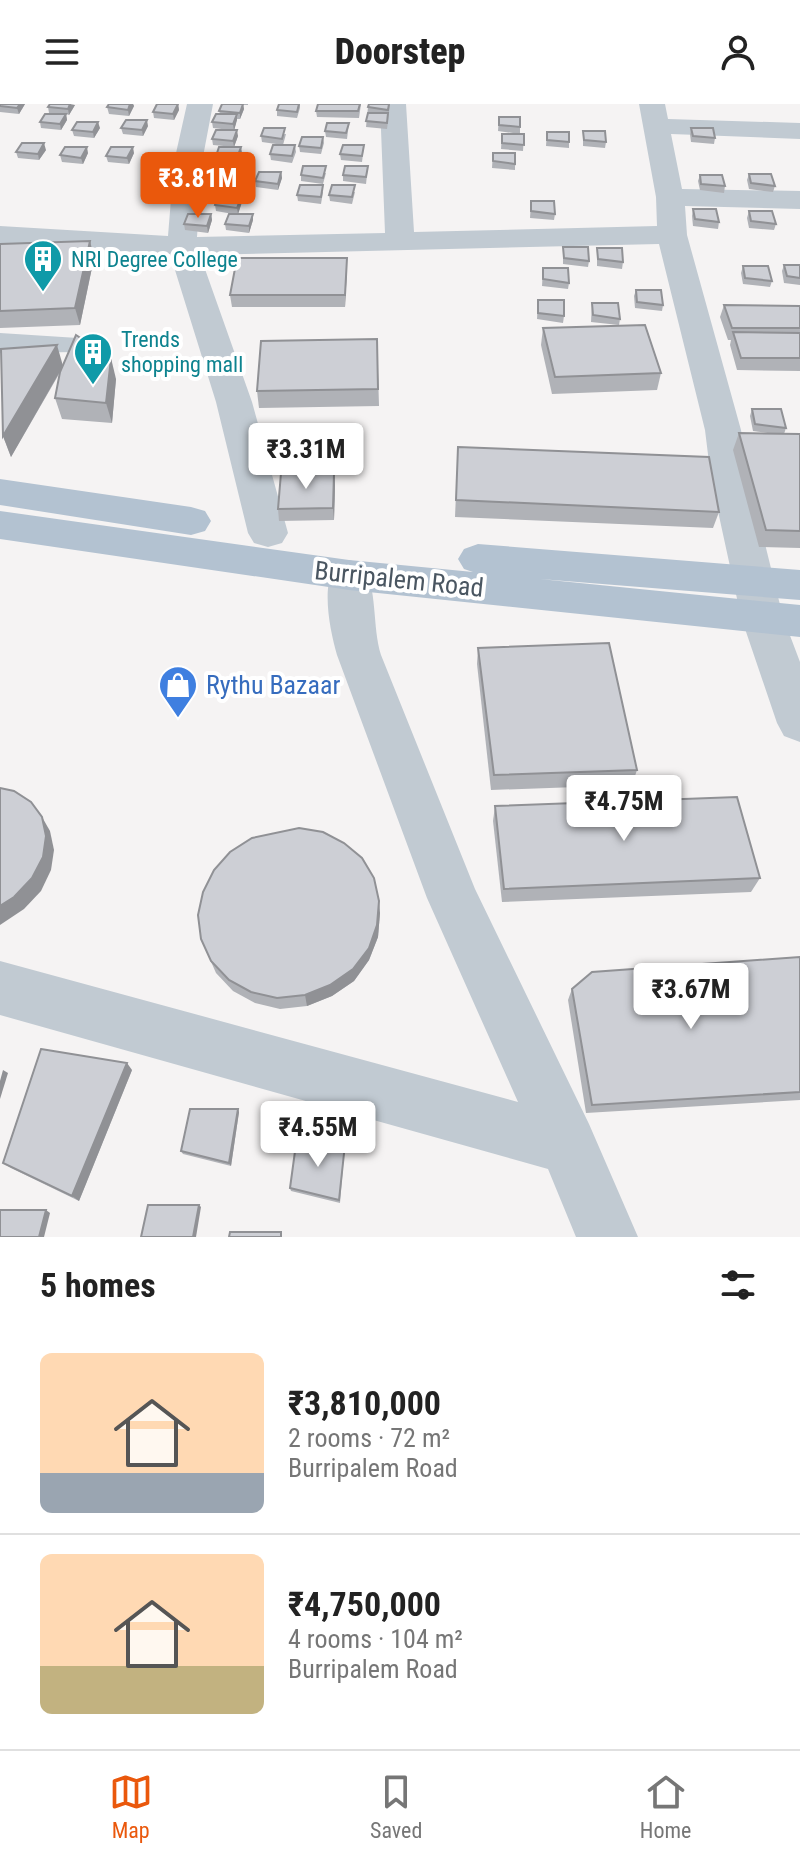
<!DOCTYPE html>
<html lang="en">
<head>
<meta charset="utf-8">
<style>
  body { margin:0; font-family:"Roboto Condensed",sans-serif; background:#f2f2f2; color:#222; height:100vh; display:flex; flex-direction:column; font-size:30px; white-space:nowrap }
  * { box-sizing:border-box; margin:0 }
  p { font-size:26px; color:#767676 }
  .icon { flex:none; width:44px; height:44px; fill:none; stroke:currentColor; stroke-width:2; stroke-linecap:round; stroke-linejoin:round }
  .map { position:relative; height:1133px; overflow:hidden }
  .panel { display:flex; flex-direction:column; background:#fff; flex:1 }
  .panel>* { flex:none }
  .price { position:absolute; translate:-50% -68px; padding:0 18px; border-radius:8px; background:#fff; color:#222; font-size:26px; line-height:52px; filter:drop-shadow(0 2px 4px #0008) }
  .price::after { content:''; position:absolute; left:50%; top:48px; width:24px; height:18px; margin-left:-12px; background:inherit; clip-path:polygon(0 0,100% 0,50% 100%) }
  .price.selected { background:#ea580c; color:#fff }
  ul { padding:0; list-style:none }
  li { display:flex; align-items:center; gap:24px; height:200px; padding:0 40px }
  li+li { border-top:2px solid #e0e0e0 }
  li span { display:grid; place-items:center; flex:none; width:224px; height:160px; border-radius:12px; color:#555 }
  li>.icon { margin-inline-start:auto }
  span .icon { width:96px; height:96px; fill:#fffc; stroke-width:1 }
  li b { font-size:34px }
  h2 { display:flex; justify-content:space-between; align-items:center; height:96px; padding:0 40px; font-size:34px }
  header { display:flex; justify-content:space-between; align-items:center; height:104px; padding:0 40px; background:#fff; font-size:36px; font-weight:800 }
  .tab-bar { display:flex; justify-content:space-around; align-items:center; height:112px; border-top:2px solid #e0e0e0; background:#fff; font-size:22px; color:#767676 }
  .tab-bar a { display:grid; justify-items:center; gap:4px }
  .tab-bar .selected { color:#ea580c }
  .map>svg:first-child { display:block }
</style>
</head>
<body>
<header><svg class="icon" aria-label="menu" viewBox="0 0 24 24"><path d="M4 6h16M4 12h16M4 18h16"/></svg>Doorstep<svg class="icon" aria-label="person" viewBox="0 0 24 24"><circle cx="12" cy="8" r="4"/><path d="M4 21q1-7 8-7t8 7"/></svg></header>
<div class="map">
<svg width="800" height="1133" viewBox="0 0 800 1133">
  <rect width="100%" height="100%" fill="#f5f3f3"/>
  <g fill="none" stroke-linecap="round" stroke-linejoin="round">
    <g fill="#c1cad2" fill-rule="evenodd">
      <polygon points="187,0 213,0 202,58 197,133 385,129 380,0 406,0 414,128 657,122 656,93 639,0 665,0 668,15 800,19 800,35 671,30 682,85 800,87 800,105 685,102 687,131 741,326 749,375 783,513 800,558 800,638 784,632 777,619 741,513 711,375 705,326 659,140 200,151 252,298 288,429 282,439 268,443 254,439 248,429 216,298 170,150 0,140 0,122 168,132 174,58"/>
      <polygon points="0,229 78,234 83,241 78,248 0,249"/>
      <path d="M349,456L363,460C378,486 372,522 381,551L475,785L589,1020L638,1133H576L548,1065L0,911V857L518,998L427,794L337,551C330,526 321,484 335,460Z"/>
    </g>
    <g fill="#b3c2d1" fill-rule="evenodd">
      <polygon points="0,375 191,403 205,407 211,417 205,427 191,431 0,401"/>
      <polygon points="0,407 349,456 473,468 464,465 458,455 464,445 478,440 800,466 800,496 540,475 800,501 800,533 349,486 0,435"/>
    </g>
  </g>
  <g fill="#b0b2b7">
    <polygon points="0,0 25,0 19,10 0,8"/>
    <polygon points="109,0 133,0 134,2 129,12 109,10 107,3"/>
    <polygon points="178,0 179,6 174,16 154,14 153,8"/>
    <polygon points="222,0 248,0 248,1 243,1 244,5 240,15 237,15 234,26 238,32 234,43 242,49 238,60 216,58 216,52 234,43 213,41 212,35 230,26 213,24 212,18 220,10 219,7"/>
    <polygon points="277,0 300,0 300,4 297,14 277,12 277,6 279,0"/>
    <polygon points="361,0 359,14 317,13 316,7"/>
    <polygon points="390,0 387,25 366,23 368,3"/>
    <polygon points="75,1 69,11 66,10 67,16 61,26 41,24 40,18 60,10 49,9 48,3"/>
    <polygon points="499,13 520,13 520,30 498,27"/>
    <polygon points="349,19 347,35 326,33 325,27"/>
    <polygon points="148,22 143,32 123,30 121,24"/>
    <polygon points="100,24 94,34 74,32 72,26"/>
    <polygon points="691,24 715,34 714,40 691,38 690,30"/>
    <polygon points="583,27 606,38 605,44 583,42"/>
    <polygon points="547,28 569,38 569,44 546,42"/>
    <polygon points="286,30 283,41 262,38 261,32"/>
    <polygon points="502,30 524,30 523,47 501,45"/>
    <polygon points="323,33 324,39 321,50 300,48 299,42"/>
    <polygon points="295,41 296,48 292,59 271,56 270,50"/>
    <polygon points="364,41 362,58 341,56 340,50"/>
    <polygon points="46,46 39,56 18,54 16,48"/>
    <polygon points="88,49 83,60 62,58 60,51"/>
    <polygon points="134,49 129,60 108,58 106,52"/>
    <polygon points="493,49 515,49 515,66 492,64"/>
    <polygon points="368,62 366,80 343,77 343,71"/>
    <polygon points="281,68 282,74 278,86 256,83 255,77"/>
    <polygon points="326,69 323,80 301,77 301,71"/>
    <polygon points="749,70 775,82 773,88 749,85 747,76"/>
    <polygon points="700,71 725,82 724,89 700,86 698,77"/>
    <polygon points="249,73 245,84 223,82 222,75"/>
    <polygon points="323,88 321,100 298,97 297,91"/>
    <polygon points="355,88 352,100 330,97 329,91"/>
    <polygon points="531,97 555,110 554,116 530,114"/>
    <polygon points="242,98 238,110 253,110 253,116 249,129 226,126 225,120 233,110 216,107 215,101"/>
    <polygon points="693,105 719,118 718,125 693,122 692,112"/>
    <polygon points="749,107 776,120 774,126 749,124 747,114"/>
    <polygon points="211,110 212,116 208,129 185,126 184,120"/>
    <polygon points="90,137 94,154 80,221 0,224 0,140"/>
    <polygon points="563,143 589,157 588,163 563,160"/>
    <polygon points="597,144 623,158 622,165 597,162"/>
    <polygon points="347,154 345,203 232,203 230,191"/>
    <polygon points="784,161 800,161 800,181 784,179 782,167"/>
    <polygon points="743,162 772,177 770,183 743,180 741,169"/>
    <polygon points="543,164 569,179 568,185 542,182"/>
    <polygon points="636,186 663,201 662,207 635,204 634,192"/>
    <polygon points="538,196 564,212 563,219 537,215"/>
    <polygon points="592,199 620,215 619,221 591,218"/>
    <polygon points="724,201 800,202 800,267 737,266 730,241 731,236 728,236 720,213"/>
    <polygon points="543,224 661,269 657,286 552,290 541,241"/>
    <polygon points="377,235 379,302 259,304 257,287"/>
    <polygon points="63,261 116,275 112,319 62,315 55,294 62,265 11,353 3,332"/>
    <polygon points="752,305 786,324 784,330 800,330 800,444 759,443 733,346 739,329 775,330 753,327 750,312"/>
    <polygon points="458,343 719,408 713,424 455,413"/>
    <polygon points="334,369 335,381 334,416 279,417 278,405"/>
    <polygon points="478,544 637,666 632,681 491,686 477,560"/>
    <polygon points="495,702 760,774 751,788 502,798 493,717"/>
    <polygon points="380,809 378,833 369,856 354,877 332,892 307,902 280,905 255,899 233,887 216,869 201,835"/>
    <polygon points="800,853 800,996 586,1009 568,896 572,885"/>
    <polygon points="132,966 79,1097 11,1064 3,1059"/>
    <polygon points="239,1008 231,1062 183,1050 181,1047"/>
    <polygon points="345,1040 340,1099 291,1087 290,1084"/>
  </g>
  <g fill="#909195">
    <polygon points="20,0 25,0 19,10 17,4"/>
    <polygon points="70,0 75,1 69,11 68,5"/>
    <polygon points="130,0 133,0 134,2 129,12 128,6"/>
    <polygon points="178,0 179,6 174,16 173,10"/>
    <polygon points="243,0 244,5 240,15 240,9"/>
    <polygon points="66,10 67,16 61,26 60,20"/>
    <polygon points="237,10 237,16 234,27 233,20"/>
    <polygon points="147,16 148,22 143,32 142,26"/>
    <polygon points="98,18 100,24 94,34 93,28"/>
    <polygon points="237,26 238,32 234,43 233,37"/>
    <polygon points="44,39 46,46 39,56 38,50"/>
    <polygon points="87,43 88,49 83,60 81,54"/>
    <polygon points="133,43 134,49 129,60 127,54"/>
    <polygon points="241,43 242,49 238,60 237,54"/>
    <polygon points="248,66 249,73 245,84 244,78"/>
    <polygon points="281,68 282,74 278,86 278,80"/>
    <polygon points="242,91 242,98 238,110 237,104"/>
    <polygon points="211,110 212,116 208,129 207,122"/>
    <polygon points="253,110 253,116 249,129 249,122"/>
    <polygon points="90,137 94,154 80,221 75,204"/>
    <polygon points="347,154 347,166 345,203 345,191"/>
    <polygon points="57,241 63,262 11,353 3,332"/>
    <polygon points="111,254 116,275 112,319 106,299"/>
    <polygon points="334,369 335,381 334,416 333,404"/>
    <polygon points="42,713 50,727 54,746 51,766 41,787 24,805 0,821 0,802"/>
    <polygon points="379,797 380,809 378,833 369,856 354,877 332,892 307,902 305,891"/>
    <polygon points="127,959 132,966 79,1097 72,1092"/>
    <polygon points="3,966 8,969 0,995 0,977"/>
    <polygon points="238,1005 239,1008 231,1062 229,1059"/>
    <polygon points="199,1101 201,1103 196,1133 193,1133"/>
    <polygon points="46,1106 50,1109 44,1133 39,1133"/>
  </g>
  <g fill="#cdcfd5" stroke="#909195" stroke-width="2">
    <polygon points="0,0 20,0 17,4 0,2"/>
    <polygon points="50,0 70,0 68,5 48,3"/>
    <polygon points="109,0 130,0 128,6 107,3"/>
    <polygon points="157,0 178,0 173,10 153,8"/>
    <polygon points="222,0 243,0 240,9 219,7"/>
    <polygon points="279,0 299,0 297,8 277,6"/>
    <polygon points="318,0 360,0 358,7 316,7"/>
    <polygon points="369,0 389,0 388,6 368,3"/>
    <polygon points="368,9 388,9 387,19 366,17"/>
    <polygon points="45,10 66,10 60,20 40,18"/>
    <polygon points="216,10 237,10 233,20 212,18"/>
    <polygon points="499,13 520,13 520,23 499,21"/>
    <polygon points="126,16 147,16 142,26 121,24"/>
    <polygon points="77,18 98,18 93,28 72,26"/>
    <polygon points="327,19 349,19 346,29 325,27"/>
    <polygon points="264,24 285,24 282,35 261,32"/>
    <polygon points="691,24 713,24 715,34 693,32"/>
    <polygon points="216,26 237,26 233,37 212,35"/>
    <polygon points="583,27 605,27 606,38 584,36"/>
    <polygon points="547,28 569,28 569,38 547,36"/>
    <polygon points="502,30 524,30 524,41 502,39"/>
    <polygon points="302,33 323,33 321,44 299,42"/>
    <polygon points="22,39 44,39 38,50 16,48"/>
    <polygon points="273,41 295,41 292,52 270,50"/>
    <polygon points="343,41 364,41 362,52 340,50"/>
    <polygon points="65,43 87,43 81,54 60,51"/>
    <polygon points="111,43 133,43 127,54 106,52"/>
    <polygon points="219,43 241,43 237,54 216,52"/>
    <polygon points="493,49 515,49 515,60 493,57"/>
    <polygon points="303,62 326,62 323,74 301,71"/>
    <polygon points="345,62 368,62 366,73 343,71"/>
    <polygon points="226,66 248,66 244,78 222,75"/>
    <polygon points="259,68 281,68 278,80 255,77"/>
    <polygon points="749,70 771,70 775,82 751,79"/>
    <polygon points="700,71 722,71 725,82 701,80"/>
    <polygon points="300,81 323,81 321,93 297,91"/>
    <polygon points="332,81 355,81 352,93 329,91"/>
    <polygon points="218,91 242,91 237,104 215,101"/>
    <polygon points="531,97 554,97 555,110 531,107"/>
    <polygon points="693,105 716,105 719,118 695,115"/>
    <polygon points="749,107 772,107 776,120 751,117"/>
    <polygon points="188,110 211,110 207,122 184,120"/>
    <polygon points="229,110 253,110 249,122 225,120"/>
    <polygon points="90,137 75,204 0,207 0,140"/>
    <polygon points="563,143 588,143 589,157 564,154"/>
    <polygon points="597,144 622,144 623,158 598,155"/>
    <polygon points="237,154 347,154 345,191 230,191"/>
    <polygon points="784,161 800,161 800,174 787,172"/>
    <polygon points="743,162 768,162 772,177 745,174"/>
    <polygon points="543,164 568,164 569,179 543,175"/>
    <polygon points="636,186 661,186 663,201 637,198"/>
    <polygon points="538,196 564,196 564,212 538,209"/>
    <polygon points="592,199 618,199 620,215 593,211"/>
    <polygon points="724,201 800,202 800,224 732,224"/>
    <polygon points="645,221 661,269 555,273 543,224"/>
    <polygon points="733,228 800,229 800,254 741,254"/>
    <polygon points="76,231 111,254 106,299 55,294 60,268"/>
    <polygon points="377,235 378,285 257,287 261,237"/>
    <polygon points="57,241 3,332 1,245"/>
    <polygon points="752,305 781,305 786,324 755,320"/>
    <polygon points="739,329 800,330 800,427 766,426"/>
    <polygon points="458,343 709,353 719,408 456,396"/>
    <polygon points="281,369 334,369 333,404 278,405"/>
    <polygon points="609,539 637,666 494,671 478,544"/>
    <polygon points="0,684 14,687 31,698 42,713 46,732 43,753 32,774 14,793 0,802"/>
    <polygon points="737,693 760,774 504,785 495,702"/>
    <polygon points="299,724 323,728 344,739 362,754 374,774 379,797 377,821 369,844 353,865 330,881 305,891 277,894 251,888 229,876 211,857 201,835 198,811 203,788 214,766 230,748 252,734"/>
    <polygon points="800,853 800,988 592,1001 572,885 592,868"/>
    <polygon points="41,945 127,959 72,1092 3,1059"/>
    <polygon points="190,1005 238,1005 229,1059 181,1047"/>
    <polygon points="296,1040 345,1040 339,1096 290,1084"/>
    <polygon points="148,1101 199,1101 193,1133 141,1133"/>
    <polygon points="0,1106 46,1106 39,1133 0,1133"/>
    <polygon points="230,1128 281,1128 281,1133 229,1133"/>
  </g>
  <defs>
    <symbol id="building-pin" viewBox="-11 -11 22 30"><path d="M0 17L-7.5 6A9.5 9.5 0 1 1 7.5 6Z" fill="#0f9aa8" stroke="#fff"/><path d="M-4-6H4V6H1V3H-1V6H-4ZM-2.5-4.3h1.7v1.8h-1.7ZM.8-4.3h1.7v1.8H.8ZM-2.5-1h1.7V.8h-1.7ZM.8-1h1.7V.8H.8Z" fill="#fff"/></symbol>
    <symbol id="shop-pin" viewBox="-11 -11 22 30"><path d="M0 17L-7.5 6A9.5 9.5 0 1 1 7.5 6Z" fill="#3f7fe0" stroke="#fff"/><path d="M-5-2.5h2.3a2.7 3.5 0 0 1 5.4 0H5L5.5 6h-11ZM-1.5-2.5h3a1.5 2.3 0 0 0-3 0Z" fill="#fff"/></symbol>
  </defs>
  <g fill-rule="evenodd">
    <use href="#building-pin" x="21" y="133" width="44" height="60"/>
    <use href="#building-pin" x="71" y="226" width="44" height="60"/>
    <use href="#shop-pin" x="156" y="559" width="44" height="60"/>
  </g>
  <g text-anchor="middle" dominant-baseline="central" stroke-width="8" stroke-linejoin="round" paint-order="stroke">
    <g font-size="22" fill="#0d838f" stroke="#fff" text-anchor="start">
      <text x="71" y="155">NRI Degree College</text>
      <text x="121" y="235">Trends<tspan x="121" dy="25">shopping mall</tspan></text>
    </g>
    <g font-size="26" fill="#4a5661" stroke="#fff">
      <text transform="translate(399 475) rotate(6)">Burripalem Road</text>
    </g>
    <g font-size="26" fill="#366cbe" stroke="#fff" text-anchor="start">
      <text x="206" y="581">Rythu Bazaar</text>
    </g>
  </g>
</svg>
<b class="price selected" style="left:198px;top:116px">₹3.81M</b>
<b class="price" style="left:306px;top:387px">₹3.31M</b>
<b class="price" style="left:624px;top:739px">₹4.75M</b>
<b class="price" style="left:691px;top:927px">₹3.67M</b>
<b class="price" style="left:318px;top:1065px">₹4.55M</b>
</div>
<section class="panel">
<h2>5 homes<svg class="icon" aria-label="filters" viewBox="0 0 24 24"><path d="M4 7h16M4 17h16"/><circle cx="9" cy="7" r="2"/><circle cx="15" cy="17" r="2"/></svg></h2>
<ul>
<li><span style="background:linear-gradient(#ffd9b3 75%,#9aa5b1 0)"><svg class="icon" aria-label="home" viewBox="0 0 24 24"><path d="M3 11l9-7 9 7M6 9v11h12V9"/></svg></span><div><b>₹3,810,000</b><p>2 rooms · 72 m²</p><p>Burripalem Road</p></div></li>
<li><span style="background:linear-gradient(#ffd9b3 70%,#c2b280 0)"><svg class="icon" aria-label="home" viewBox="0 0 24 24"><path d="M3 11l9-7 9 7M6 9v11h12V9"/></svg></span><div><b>₹4,750,000</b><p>4 rooms · 104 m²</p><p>Burripalem Road</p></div></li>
</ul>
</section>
<nav class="tab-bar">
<a class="selected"><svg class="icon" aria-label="map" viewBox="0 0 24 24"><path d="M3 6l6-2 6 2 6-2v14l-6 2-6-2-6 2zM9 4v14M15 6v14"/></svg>Map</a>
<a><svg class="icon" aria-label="saved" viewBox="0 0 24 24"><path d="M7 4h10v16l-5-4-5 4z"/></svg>Saved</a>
<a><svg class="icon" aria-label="home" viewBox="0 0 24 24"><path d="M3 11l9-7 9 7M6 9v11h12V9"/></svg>Home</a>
</nav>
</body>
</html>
